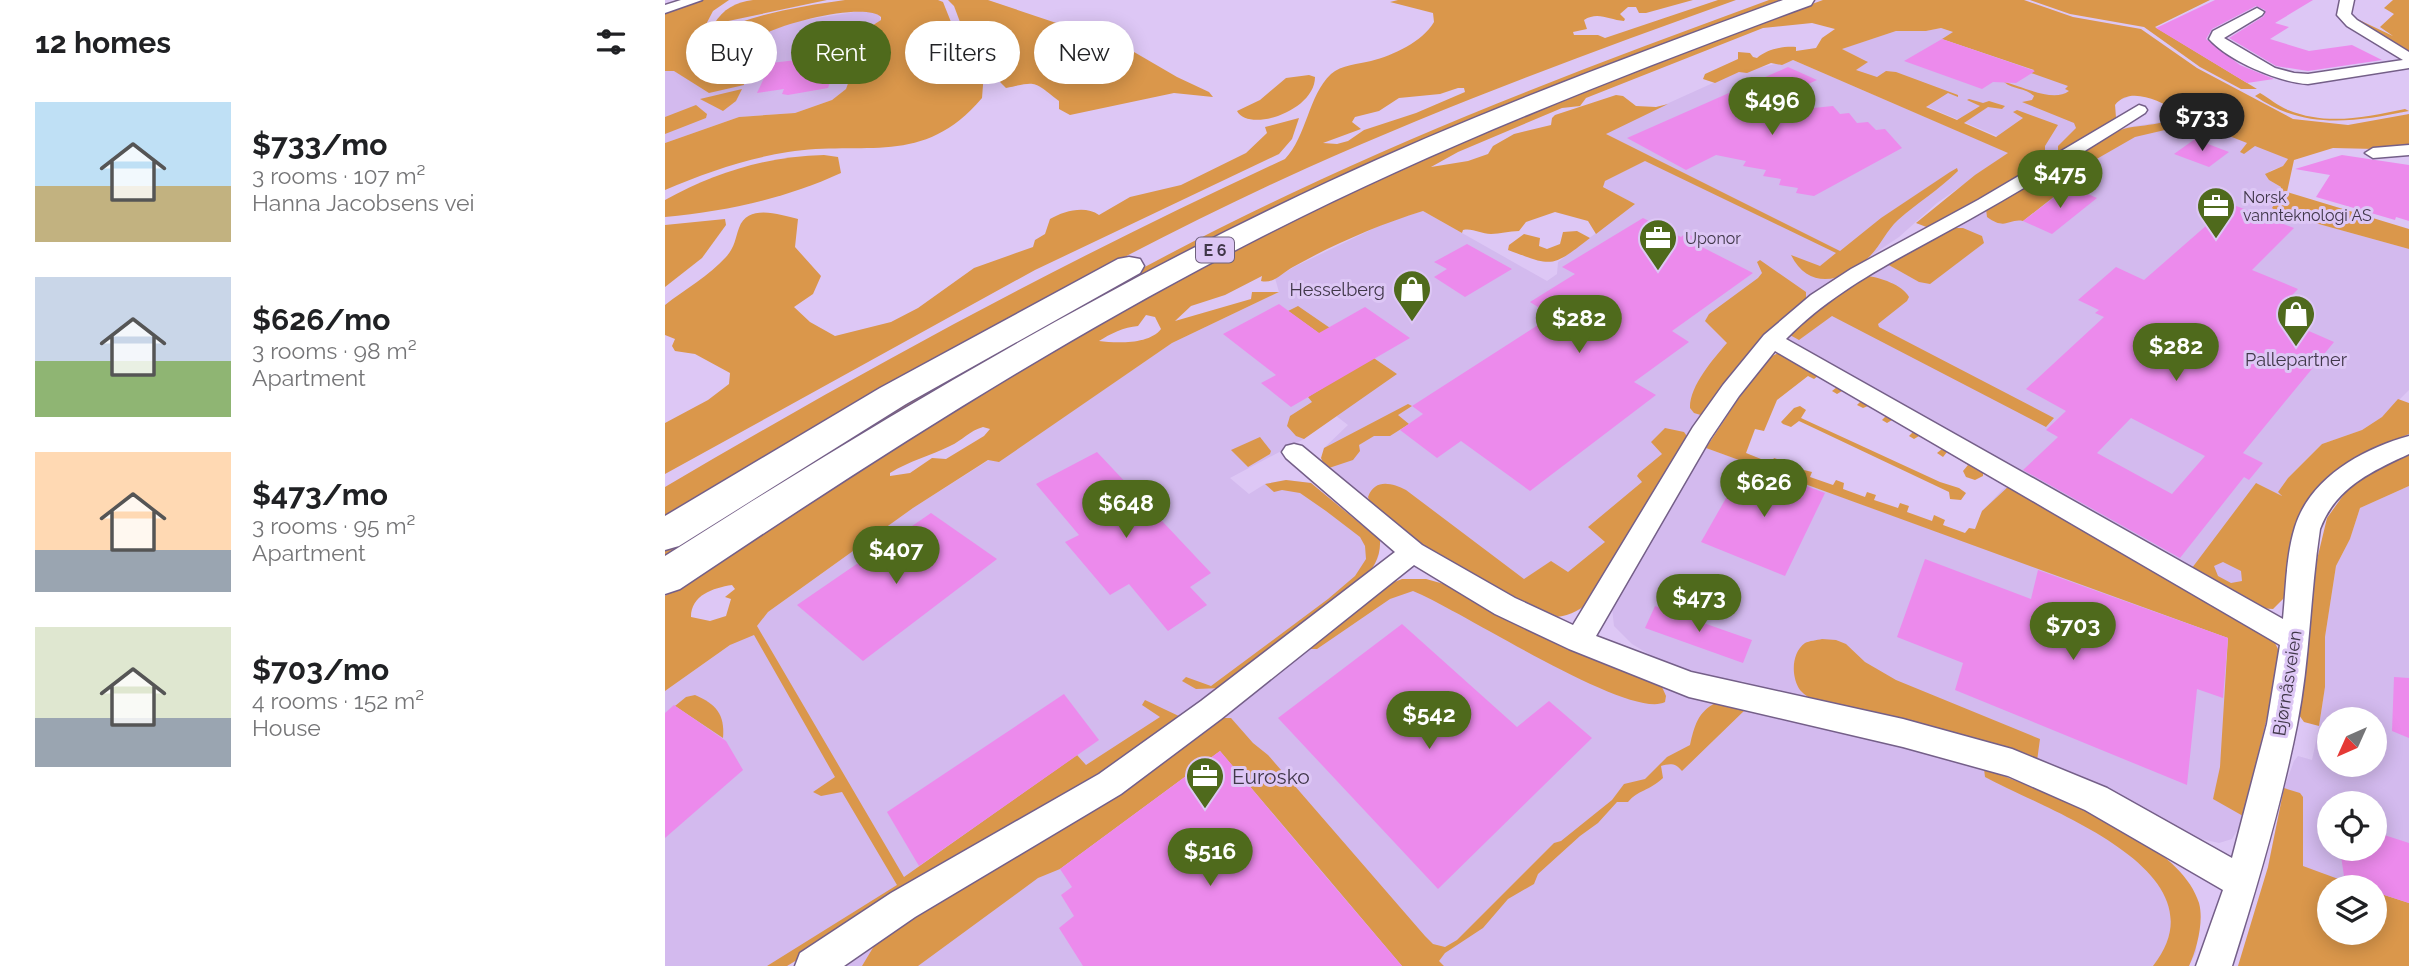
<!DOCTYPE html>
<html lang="en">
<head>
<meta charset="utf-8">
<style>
  body { margin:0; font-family:Raleway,sans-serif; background:#f6f6f6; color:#202124; height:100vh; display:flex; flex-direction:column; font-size:26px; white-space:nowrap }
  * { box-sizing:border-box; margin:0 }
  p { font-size:23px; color:#757577 }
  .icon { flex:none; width:38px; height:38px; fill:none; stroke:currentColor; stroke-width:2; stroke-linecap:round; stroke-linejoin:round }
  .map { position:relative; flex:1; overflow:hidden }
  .side { display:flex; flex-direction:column; background:#fff; width:665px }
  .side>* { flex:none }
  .guide { position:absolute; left:21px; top:21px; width:665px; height:63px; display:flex; gap:14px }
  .needle { width:46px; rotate:225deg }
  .controls { position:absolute; left:1652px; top:707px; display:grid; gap:14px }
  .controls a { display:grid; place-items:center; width:70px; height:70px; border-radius:50%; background:#fff; box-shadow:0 4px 18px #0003; font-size:35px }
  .price { position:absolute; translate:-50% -60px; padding:0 16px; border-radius:24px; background:#4f6a1c; color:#fff; font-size:23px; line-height:46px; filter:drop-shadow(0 2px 4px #0008) }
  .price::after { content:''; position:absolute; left:50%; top:42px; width:21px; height:16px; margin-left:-10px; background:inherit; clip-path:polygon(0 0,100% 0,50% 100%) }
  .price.on { background:#222; color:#fff }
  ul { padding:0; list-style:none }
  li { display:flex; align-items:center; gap:21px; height:175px; padding:0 35px }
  li span { display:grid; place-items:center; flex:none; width:196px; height:140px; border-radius:0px; color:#555 }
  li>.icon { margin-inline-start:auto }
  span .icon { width:84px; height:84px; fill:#fffc; stroke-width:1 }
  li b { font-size:30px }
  h2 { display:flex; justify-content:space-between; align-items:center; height:84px; padding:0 35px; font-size:30px }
  .tag { padding:0 24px; border-radius:32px; background:#fff; box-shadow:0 4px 18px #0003; font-size:24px; line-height:63px }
  .tag.on { background:#4f6a1c; color:#fff }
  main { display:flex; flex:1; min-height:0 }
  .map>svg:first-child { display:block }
</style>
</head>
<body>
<main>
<section class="side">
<h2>12 homes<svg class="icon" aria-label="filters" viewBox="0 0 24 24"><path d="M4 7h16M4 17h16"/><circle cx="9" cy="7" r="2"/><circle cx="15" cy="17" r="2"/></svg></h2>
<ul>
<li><span style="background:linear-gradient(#bfe0f5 60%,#c2b280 0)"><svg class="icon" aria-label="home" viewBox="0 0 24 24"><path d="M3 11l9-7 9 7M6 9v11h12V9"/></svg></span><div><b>$733/mo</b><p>3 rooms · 107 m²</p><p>Hanna Jacobsens vei</p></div></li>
<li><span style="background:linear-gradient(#c9d6e8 60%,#8fb573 0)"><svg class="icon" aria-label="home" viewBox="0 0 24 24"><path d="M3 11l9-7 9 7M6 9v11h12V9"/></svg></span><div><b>$626/mo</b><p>3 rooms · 98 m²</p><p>Apartment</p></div></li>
<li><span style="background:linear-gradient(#ffd9b3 70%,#9aa5b1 0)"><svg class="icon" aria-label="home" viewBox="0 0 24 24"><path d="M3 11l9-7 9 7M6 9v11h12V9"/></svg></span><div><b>$473/mo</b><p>3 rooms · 95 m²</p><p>Apartment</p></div></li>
<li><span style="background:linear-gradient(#dfe7d0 65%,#9aa5b1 0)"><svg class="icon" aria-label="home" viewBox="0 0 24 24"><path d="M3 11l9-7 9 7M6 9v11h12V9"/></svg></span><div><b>$703/mo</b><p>4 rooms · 152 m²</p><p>House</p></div></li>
</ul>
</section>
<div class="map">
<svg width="1744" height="966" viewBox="0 0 1744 966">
  <rect width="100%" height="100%" fill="#ddc7f5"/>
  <g fill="#d3baee" fill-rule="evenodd">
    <polygon points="196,11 213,13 216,20 202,30 181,89 167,100 130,113 74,117 0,143 0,71 9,71 55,56 62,60 73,57 73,52 82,41 106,29 127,22"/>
    <polygon points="1276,28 1429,82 1463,97 1450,102 1451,118 1396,153 1380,156 1206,83 1190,69 1202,61 1176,49 1231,31 1261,31"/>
    <polygon points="1128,60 1344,153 1272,203 1234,237 1141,299 917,609 897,616 755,546 658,463 659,448 683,425 670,415 639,439 565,478 584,494 600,484 621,480 646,483 715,540 714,555 708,568 484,743 122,966 0,966 0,691 92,626 103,612 248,508 324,460 334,461 507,343 614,292 610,278 629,267 722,222 758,211 882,281 892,274 893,262 969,204 937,186 940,181 985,158 943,136 940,134 944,130 1070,73"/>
    <polygon points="1512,110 1623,159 1618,166 1605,171 1604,180 1616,187 1615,195 1608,202 1614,213 1744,249 1744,390 1717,417 1697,430 1657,444 1623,478 1613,492 1618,496 1608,609 1596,608 1358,471 1353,475 1120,341 1137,323 1200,276 1457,128 1502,121 1511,117"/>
    <polygon points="1041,448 1306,544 1317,511 1341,486 1613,647 1605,705 1591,769 1575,826 1567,839 1554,843 1514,834 1153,704 1077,681 1067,682 1016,668 987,656 967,644 949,626 947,608"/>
    <path d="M1744,486V916L1710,904V887H1664L1603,867L1618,791L1629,761L1633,756L1647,760L1653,732L1660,687V637L1671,566L1685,539L1695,508ZM1664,719H1710V765H1664ZM1664,803H1710V849H1664Z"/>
    <polygon points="737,579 761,579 779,584 869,633 997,687 1051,703 1224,741 1302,763 1358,783 1448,824 1515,871 1534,903 1531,952 1524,966 175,966 558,718 643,645"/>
  </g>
  <g fill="#da974b" fill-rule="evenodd">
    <polygon points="37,0 64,0 48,11 36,34 40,44 77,71 79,85 44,93 9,71 0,71 0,12"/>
    <path d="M88,0H162L49,24C58,9 71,2 88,0Z"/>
    <path d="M180,0H273L278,2L290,32L319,72L317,98C258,168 199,140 123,152C80,159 39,173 0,190V143L74,117L130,113L167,100L181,89L202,29L216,20V17C199,0 87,28 73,52V57L56,48L48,39L49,33C88,14 137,6 180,0Z"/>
    <path d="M283,0H323L457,45L512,77L544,92L548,97L509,93L405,115L394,109V101C368,81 373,81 341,88L335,82L331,70L298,30L289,6Z"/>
    <path d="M733,0H1028L981,13H974L971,7H963L955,14L960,19L959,21C944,20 933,11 919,20L922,29L908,32L909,35H933L940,38L1053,0H1071C926,52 782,105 642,168C419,269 210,394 0,518V487C202,368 407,257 620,159C642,136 643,96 666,74C676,65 694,64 706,61C729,55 757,42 769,22L768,13L725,2ZM793,88H799L800,92L751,113L699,130L683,141L672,144L658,143L696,129L687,122L690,117L714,111L734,98L775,94Z"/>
    <path d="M1104,0H1124L769,138L0,565V546C98,485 198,426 299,368C406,306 514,246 627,193C783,119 943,59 1104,0Z"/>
    <path d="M1158,0H1359L1408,17L1476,29L1532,68L1628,119L1683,125L1744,114V146L1710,149L1668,148L1629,160L1622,192L1744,229V249L1614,213L1607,208L1615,195L1616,187L1604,180L1600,174L1618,166L1623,159L1590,146L1579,154L1575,152L1582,143L1539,126H1517L1470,137L1409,172L1414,177L1358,221C1344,218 1341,231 1322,217L1321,209L1448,133C1467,123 1493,128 1511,117L1512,111C1494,101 1465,86 1450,105L1451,118L1396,153L1393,152V146L1411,128L1409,123L1357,102L1367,100L1369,96C1360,87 1348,90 1339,82C1357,86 1388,103 1404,91L1400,89L1403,86L1366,73L1369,70L1277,39L1288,32L1276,28L1261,31H1231L1177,49L1203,62L1191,70L1212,77L1221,71L1231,72L1293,95V97L1283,93L1261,107L1292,120L1315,106L1302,100L1304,99L1318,103L1324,101L1340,106L1337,109L1323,107L1299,123L1331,137L1358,118L1348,112L1352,110L1393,125L1380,146V156L1371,168L1264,228L1251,223L1310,175L1343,153L1128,60L1117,65L1106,63L1082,73L1074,72L1050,83L1038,79L1040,74L1073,59V52L1085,53L1088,57L1092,58C1101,50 1116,46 1131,47V51L1151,48L1157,38L1170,29L1147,23L1098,28L921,98L915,106L897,108L793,152L766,167L803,161L823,154L828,146L849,134L886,125L887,118L890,115L951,95L958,96L971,106L991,107L1003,104L941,134L1175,251L1216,218L1285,172L1292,168L1293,171C1275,189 1252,203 1233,220C1221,231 1215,247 1203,258C1179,282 1144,291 1126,255L1155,266L1171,253L980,161L940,181L938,187L970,204L931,234L923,221L890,212L861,222L854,231C844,231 835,234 826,234C816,234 808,228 798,230L797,233L758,211C713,225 669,244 628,267C617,273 609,284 596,281L597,276L560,295L526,306L510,321L586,299L587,292H614L507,343L334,462L323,460L248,508L103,612L92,626L239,877L412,755L421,765L495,717L477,705L480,700L518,718L422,785L122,966H102L232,885L177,792L156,796L148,792L170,777L89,635L65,645L0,691V596C201,463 404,334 619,226C793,138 975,66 1158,0ZM481,315L490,317L496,329C484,345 450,343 434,341C445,334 459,327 473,326ZM318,427L325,429L319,436L281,459L267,458L245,473L225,476V473C244,461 265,456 285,446C298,440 304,431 318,427ZM67,585L70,589L60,597L66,599L61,616L45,621L26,617C26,595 48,588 67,585Z"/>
    <polygon points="1365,0 1545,0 1490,27 1592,89 1576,89 1535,67 1479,27 1405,14"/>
    <polygon points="1728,0 1744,0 1744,53 1690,18 1728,36 1715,27 1729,14 1719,8"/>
    <path d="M644,75L650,77C650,111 584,133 572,111L595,100L621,78Z"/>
    <polygon points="77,89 71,101 58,111 35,99"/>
    <path d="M1595,93C1604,98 1613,106 1623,110C1662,126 1701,117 1740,109L1744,111C1689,122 1639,130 1590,96Z"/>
    <polygon points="31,105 42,114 41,118 0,134 0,117"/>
    <path d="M634,118L627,139L614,154L370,270L0,474V423L43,400L64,384L65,373L30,354L10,351L7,346L10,339L0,335V305C19,290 45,275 61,257C70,247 70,239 74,228C83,203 115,215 133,219L130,247L156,276L148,294L129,307L145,322L170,336L226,322L253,308L309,268L368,247L370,240L380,234L385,219C399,211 420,205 434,215L465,197L516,185L581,153L602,133L600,127Z"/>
    <path d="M159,155L173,157L176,173C119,199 61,211 0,217V200C49,173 103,156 159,155Z"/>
    <polygon points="60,219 61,225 37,258 0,287 0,225"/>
    <polygon points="1290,228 1298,228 1317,236 1319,243 1265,284 1254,282 1222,264"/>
    <path d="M912,231L925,238C886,268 889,267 843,250L844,245L859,234L875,238L874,246L882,249L895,244L898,232Z"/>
    <path d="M1095,260L1141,292V299L1039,416L1029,413L1025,408C1024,387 1048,359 1062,343L1040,321L1044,314L1093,278L1097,273L1092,262Z"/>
    <path d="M1202,276C1214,277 1238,285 1244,297L1242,301L1213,324L1214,327L1389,418L1381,427L1167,316L1134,340L1125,335L1164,301Z"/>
    <polygon points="633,306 732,374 639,439 631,436 622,426 625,416 647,402 643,397 697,364 623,311"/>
    <polygon points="1113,353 1120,354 1318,472 1318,476 1310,480 1301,477 1298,471 1303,465 1282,452 1278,457 1272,453 1277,449 1254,436 1249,439 1244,436 1248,432 1227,420 1222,423 1217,420 1221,416 1203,406 1198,408 1192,405 1196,401 1177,391 1172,394 1167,391 1172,387 1153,376 1149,379 1143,376 1112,400 1099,431 1090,429 1081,453 1106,463 1109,458 1115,460 1113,465 1136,474 1139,470 1147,472 1145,477 1168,485 1171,480 1179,483 1178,489 1200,497 1202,492 1211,495 1209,500 1233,508 1235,503 1244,506 1242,512 1267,521 1269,515 1280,520 1278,525 1300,533 1304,528 1310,529 1317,511 1345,485 1609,641 1614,651 1605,705 1578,816 1548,799 1555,767 1563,638 1041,448 1098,361"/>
    <path d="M1733,399L1744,403V434C1700,453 1650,472 1632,521C1624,544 1624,571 1621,596L1608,609L1596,608L1527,568L1591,483L1617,496L1613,492L1623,478L1657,444L1697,430L1717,417ZM1558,562L1576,571L1577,581L1566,583L1553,576L1549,566Z"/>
    <polygon points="743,404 747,406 733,415 744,424 725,436 709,436 694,445 695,451 688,460 661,469 656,458 659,448"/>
    <polygon points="1135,406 1141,410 1136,418 1275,482 1294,488 1301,493 1296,500 1285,499 1284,492 1134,421 1126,427 1118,424 1116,422 1129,408"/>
    <path d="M1000,428L1019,432L1024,439L923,602C913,613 896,619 880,617L768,555L705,503L703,497C710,478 727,483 741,490L859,579L886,561L903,572L940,542L923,527L977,482L972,476L974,473L997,454L986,442Z"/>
    <polygon points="595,437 606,451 605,454 583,467 566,450"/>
    <polygon points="1744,455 1744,486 1695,508 1685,539 1671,566 1660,637 1660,687 1654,726 1639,722 1634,715 1650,568 1662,518 1682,490 1701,475"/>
    <path d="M621,480L646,483L715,540C716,557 708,569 697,581L557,688L531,689L517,681L521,677L546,686L663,599L690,576L701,559L700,546L695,537L661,511L635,493L617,490L609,492L600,484Z"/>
    <path d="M737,579H761L779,584L869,633L997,687L1001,696L1000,702C965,721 792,608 748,591L725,599L652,649H644L643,645L727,583Z"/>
    <path d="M1157,639L1171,640L1181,644L1200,662L1231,680L1375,739L1372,761L1153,704C1148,700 1139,695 1135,690C1126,677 1126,653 1140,643C1144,641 1152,640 1157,639Z"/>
    <path d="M30,695C51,704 60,714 58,738L10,706L21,697Z"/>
    <path d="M1051,703L1081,709L1017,771C1011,763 1005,763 996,766L998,778C984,791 973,790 963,802H952L933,823L915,836L873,874L869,884L843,899L818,928L780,953L774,961L779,966H737L555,751L395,869L373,878L253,966H197L215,936L558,718H566L588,743L603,755L760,936L768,944L780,947L792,940L889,843L896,841L947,800L959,784L980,779L1002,757L1025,745C1029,727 1033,711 1051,703Z"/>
    <path d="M1319,769C1377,790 1515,839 1534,903C1539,921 1532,949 1524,966H1488C1563,871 1380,810 1320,777Z"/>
    <polygon points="1619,788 1635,793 1638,797 1638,866 1695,887 1664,887 1664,933 1710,933 1710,892 1744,903 1744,966 1573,966 1603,867"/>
  </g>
  <g fill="#ec8aec" fill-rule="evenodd">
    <polygon points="1550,0 1648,0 1610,23 1624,27 1605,39 1644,51 1687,45 1717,60 1643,71 1611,66 1564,38 1599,16 1600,10 1591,6 1547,29 1541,39 1575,65 1609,79 1582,83 1491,28"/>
    <polygon points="1277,39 1353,65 1370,71 1351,83 1328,82 1317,89 1239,61"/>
    <polygon points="191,53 181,79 165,82 163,88 123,95 117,94 119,89 92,93 106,63"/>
    <polygon points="1123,67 1152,80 1076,115 1168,106 1175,114 1184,113 1192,123 1203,122 1211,130 1220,129 1237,148 1149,196 1131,193 1133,188 1114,185 1116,179 1098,176 1101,170 1078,166 1081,161 1051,155 1021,170 962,138"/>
    <polygon points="1530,139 1564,152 1544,167 1509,154"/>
    <polygon points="1677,155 1744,165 1744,221 1731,217 1730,220 1651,197 1665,175 1630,169"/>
    <polygon points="1404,186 1432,198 1387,234 1358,221"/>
    <path d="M1566,204L1629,228L1587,270L1633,289L1612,311L1641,324L1637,328L1669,342L1578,453L1598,463L1584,480L1579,477L1515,558L1358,470L1393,437L1381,430L1401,411L1361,389L1439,317L1430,313L1434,310L1413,300L1451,267L1479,280ZM1466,418L1540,456L1507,494L1432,453Z"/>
    <polygon points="978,218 1016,237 1021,233 1041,243 1035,246 1088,273 1007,331 1024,342 969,382 991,395 865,491 796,441 772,458 735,430 758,414 747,406 887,316 865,302 910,274 897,267"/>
    <polygon points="802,244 847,269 800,297 769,277 782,269 769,262"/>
    <polygon points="614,304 654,333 700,307 745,338 626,407 596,383 611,375 558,334"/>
    <polygon points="432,452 546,573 525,587 542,605 503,631 464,584 445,595 400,542 414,535 371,484"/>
    <polygon points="1081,463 1160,493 1120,576 1036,542"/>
    <polygon points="266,513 332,559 198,661 132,605"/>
    <polygon points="1260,559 1366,599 1373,570 1563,638 1558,698 1532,689 1522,785 1290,690 1298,663 1232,637"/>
    <polygon points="990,606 1087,640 1078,663 980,628"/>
    <polygon points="737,624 852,727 884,701 927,738 773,889 613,718"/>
    <polygon points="1729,677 1744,678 1744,738 1727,731"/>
    <polygon points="399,694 434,740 254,866 222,812"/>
    <polygon points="9,705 61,741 78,770 0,838 0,713"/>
    <polygon points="555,751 656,871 737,966 418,966 394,928 409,916 396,895 407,887 395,869"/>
    <polygon points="1710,832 1744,843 1744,903 1710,892 1710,887 1695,887 1680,883 1675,849 1710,849"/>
  </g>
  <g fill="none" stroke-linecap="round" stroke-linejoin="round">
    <defs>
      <g id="minor">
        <polygon points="16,0 37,0 0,13 0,5"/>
        <path d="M1675,0H1689L1686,14L1692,20L1744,52V68L1643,84C1613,82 1564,61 1544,39L1548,31L1592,8L1599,12L1597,15L1559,38L1610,68L1629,73L1643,74L1738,60L1682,26L1672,15Z"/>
        <path d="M1474,105L1480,107L1482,110L1480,113C1422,150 1364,186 1305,219C1241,255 1173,286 1121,339L1618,619C1621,589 1621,556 1630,527C1645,478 1697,449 1744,436V454C1707,471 1670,488 1655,529C1645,594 1645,660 1632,725C1616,806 1592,887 1567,966H1531L1558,890L1420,810L1343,776L1238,747L1024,697L904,649L830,614L749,565L556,719L456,794L250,917L179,966H130L135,953L226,893L434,774L536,701L730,552L621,458L617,452L621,446L629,444L637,446L757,545L850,598L908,625L1028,427L1058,385L1099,335L1146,295L1186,269L1313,200ZM1110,351L1615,645L1602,724L1567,858L1442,788L1347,749L1238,719L1026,672L931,636L1045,439L1074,396Z"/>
        <polygon points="1744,145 1744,155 1708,158 1700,153 1708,148"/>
      </g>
      <g id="motorway">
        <path d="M1118,0H1149L1146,5C959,74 774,146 596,237C394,340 203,463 15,589L0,594V556C214,420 432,290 663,182C811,113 965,56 1118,0Z"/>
        <polygon points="464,257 475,259 479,266 475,273 241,404 14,546 0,550 0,516 215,388 453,259"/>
      </g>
    </defs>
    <use href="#minor" stroke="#745f88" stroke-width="3"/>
    <use href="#motorway" stroke="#745f88" stroke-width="3"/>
    <use href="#minor" fill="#fff" fill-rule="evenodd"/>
    <use href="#motorway" fill="#fff" fill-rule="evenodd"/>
  </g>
  <defs>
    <symbol id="office-pin" viewBox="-11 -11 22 30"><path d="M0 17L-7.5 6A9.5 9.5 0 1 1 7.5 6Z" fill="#4f6a1c" stroke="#ddc7f5"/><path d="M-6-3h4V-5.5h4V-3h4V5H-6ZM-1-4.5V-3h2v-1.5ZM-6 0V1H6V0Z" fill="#fff"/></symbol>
    <symbol id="shop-pin" viewBox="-11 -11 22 30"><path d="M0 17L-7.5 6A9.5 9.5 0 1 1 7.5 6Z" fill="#4f6a1c" stroke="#ddc7f5"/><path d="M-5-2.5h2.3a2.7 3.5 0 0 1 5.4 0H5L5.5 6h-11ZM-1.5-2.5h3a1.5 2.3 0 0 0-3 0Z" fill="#fff"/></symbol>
  </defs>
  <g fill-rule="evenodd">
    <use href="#office-pin" x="1529" y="184" width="44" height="60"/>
    <use href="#office-pin" x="971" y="216" width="44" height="60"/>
    <use href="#shop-pin" x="725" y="267" width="44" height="60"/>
    <use href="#shop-pin" x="1609" y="292" width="44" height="60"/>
    <use href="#office-pin" x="518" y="754" width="44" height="60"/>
  </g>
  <g text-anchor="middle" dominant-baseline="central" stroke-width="6" stroke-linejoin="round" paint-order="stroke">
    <g font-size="16" fill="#403749" stroke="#ddc7f5" text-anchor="start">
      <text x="1578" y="197">Norsk<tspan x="1578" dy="18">vannteknologi AS</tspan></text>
      <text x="1020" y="238">Uponor</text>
    </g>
    <rect fill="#ddc7f5" stroke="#6f627d" stroke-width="2" x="531" y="237.5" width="38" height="25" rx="5"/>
    <g font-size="16" font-weight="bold" fill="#403749">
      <text x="550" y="250">E 6</text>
    </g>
    <g font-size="18" fill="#403749" stroke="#ddc7f5" text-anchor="end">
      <text x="720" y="289">Hesselberg</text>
      <text x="1631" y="359" text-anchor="middle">Pallepartner</text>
    </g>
    <g font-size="18" fill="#403749" stroke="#ddc7f5">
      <text transform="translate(1622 683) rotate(-81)">Bjørnåsveien</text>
    </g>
    <g font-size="21" fill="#403749" stroke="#ddc7f5" text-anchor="start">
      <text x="567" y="776">Eurosko</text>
    </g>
  </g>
</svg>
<div class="controls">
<a><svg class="needle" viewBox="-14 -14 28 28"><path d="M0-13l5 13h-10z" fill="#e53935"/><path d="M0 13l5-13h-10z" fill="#757577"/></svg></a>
<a><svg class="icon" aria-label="locate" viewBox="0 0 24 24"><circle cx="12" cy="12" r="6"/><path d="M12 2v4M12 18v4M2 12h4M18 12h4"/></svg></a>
<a><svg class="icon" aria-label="layers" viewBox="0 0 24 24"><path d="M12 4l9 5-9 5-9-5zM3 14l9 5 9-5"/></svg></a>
</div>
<b class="price" style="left:1107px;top:137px">$496</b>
<b class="price on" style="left:1537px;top:153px">$733</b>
<b class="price" style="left:1395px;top:210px">$475</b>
<b class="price" style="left:914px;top:355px">$282</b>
<b class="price" style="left:1511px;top:383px">$282</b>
<b class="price" style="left:1099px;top:519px">$626</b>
<b class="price" style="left:461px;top:540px">$648</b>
<b class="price" style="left:231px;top:586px">$407</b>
<b class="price" style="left:1034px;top:634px">$473</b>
<b class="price" style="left:1408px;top:662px">$703</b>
<b class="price" style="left:764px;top:751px">$542</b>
<b class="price" style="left:545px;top:888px">$516</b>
<div class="guide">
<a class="tag">Buy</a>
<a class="tag on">Rent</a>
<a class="tag">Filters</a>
<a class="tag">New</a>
</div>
</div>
</main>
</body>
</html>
